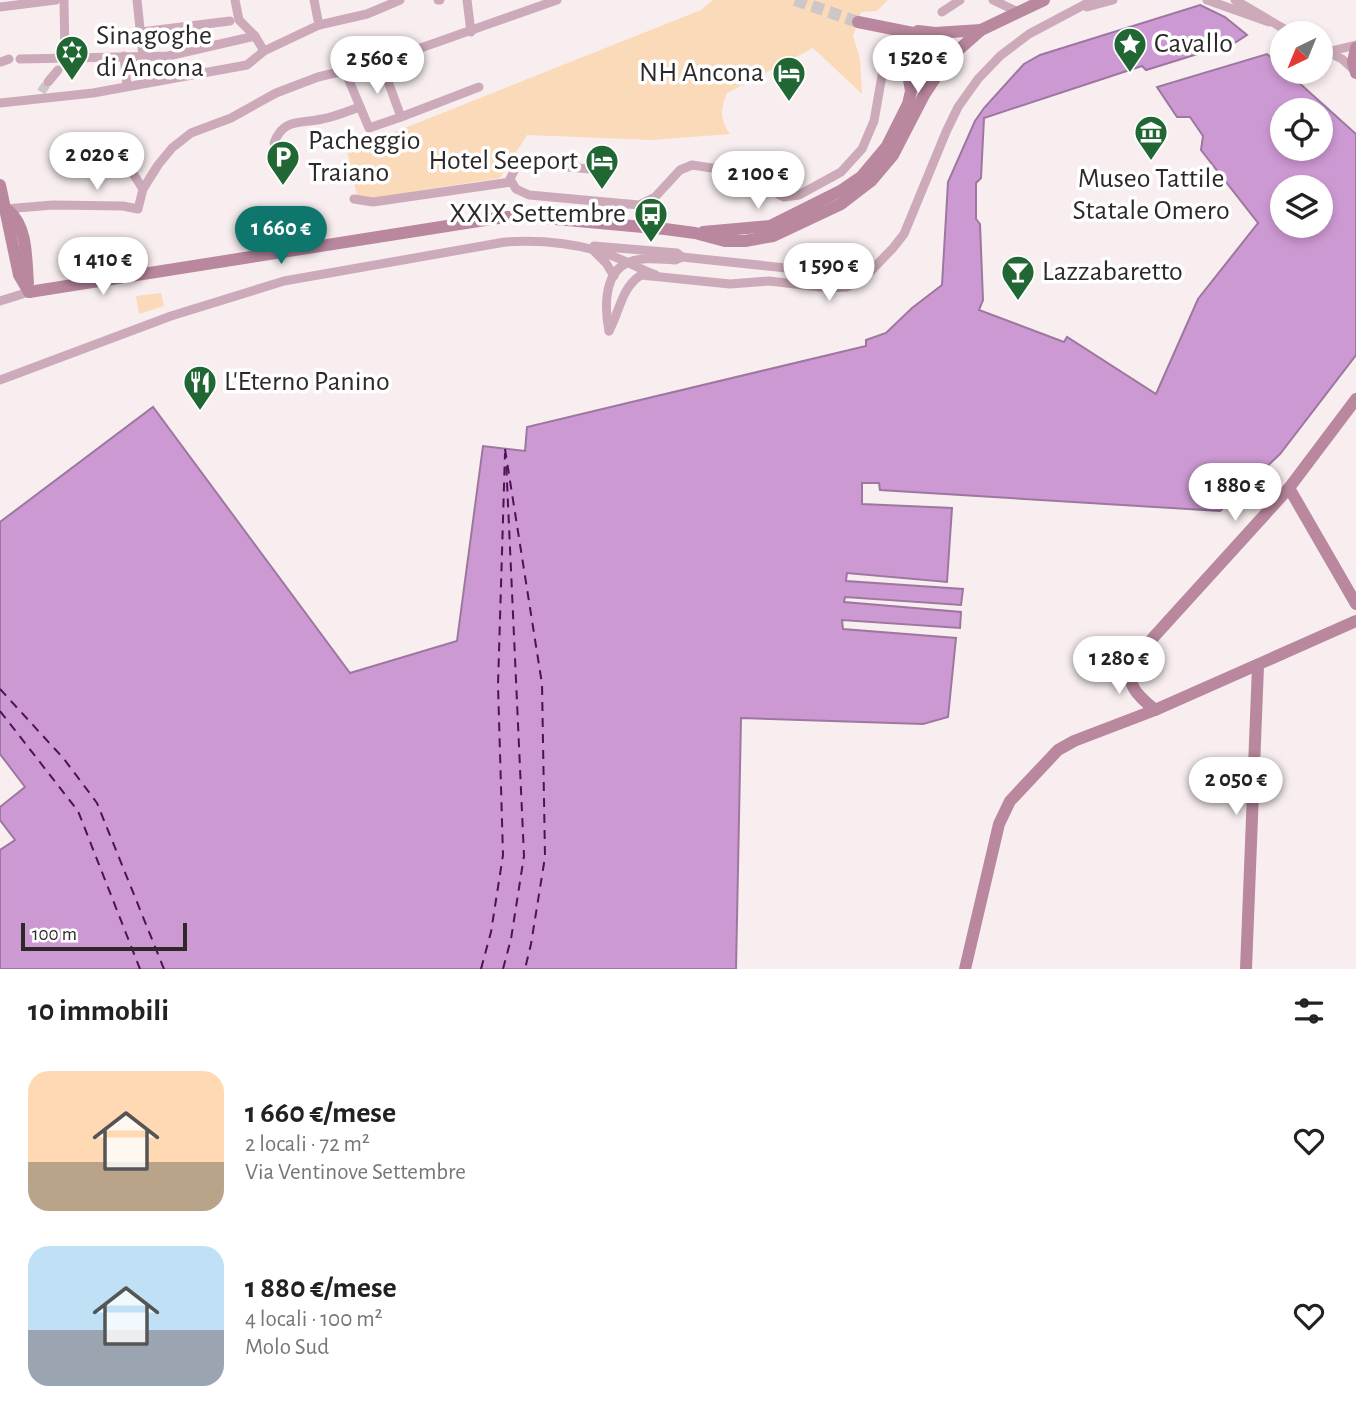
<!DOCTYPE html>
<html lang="it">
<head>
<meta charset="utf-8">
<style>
  body { margin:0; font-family:"Alegreya Sans",sans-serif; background:#f6f6f6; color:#222; height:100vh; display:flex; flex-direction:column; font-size:26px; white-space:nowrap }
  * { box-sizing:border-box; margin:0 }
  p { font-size:23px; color:#767676 }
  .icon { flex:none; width:38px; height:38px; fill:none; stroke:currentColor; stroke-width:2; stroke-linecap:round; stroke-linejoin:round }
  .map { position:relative; height:969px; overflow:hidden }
  .sheet { display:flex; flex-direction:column; background:#fff; flex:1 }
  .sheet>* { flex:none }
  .needle { width:46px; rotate:223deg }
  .tools { position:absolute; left:1270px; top:21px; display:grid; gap:14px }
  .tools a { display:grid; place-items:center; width:63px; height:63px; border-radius:50%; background:#fff; box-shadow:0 4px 10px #0003; font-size:35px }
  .scale { position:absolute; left:21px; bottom:18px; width:166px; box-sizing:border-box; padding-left:7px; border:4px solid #2d2929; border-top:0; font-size:19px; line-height:24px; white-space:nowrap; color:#2d2929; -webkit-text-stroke:5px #fff; paint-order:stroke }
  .price { position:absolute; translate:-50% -60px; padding:0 16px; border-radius:24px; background:#fff; color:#222; font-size:23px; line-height:46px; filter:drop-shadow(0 2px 4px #0008) }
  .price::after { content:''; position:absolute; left:50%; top:42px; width:21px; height:16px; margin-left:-10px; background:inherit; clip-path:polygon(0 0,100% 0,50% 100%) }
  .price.current { background:#0f766e; color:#fff }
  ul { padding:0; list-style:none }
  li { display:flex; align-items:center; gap:21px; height:175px; padding:0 28px }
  li span { display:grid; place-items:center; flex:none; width:196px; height:140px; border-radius:21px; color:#555 }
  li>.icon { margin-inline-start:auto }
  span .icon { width:84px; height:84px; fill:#fffc; stroke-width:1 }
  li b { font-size:30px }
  h2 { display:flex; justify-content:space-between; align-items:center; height:84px; padding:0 28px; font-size:30px }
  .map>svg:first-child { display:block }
</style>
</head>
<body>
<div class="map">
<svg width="1356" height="969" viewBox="0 0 1356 969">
  <rect width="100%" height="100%" fill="#f8eeef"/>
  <g fill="#fadab8">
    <path d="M713,0H888L877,11L861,12L853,36L860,59L862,94L813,48L727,93C720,109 720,120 730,134L652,140L527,135L500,178L358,200L347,151L701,10Z"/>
    <polygon points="161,293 164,306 139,314 136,296"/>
  </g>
  <path fill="#cd99d3" stroke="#9d77a0" stroke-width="2" fill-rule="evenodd" d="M1200,5L1225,17L1247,35L1236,42L1146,70L1142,66L984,118L981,178L976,183V219L980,224L983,300L979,310L1064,342L1067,337L1156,394L1198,299L1258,223L1201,150L1203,136L1190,117H1177L1157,87L1267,54L1283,68V72H1287L1356,134V355L1280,454L1220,511L880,490L879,483H862V504L952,508L947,582L847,573L846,581L963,589L961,605L845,597L844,602L961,612L960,628L842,620L843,629L956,638L948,717L923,724L741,718L736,969H0V850L15,840L0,820V807L25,787L0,754V522L153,407L350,673L457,641L483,446L525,451L527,427L866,346V340L886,333L912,308L942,285L948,182L975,121L984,108L1024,64L1040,55ZM1283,110H1321V149H1283ZM1283,187H1321V226H1283Z"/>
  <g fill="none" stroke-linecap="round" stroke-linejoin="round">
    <g stroke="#501057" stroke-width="2" stroke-dasharray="9 7" stroke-linecap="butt">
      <polyline points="505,449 542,684 545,857 531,944 525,969"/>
      <polyline points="0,689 64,759 97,803 164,969"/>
      <polyline points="0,711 78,811 140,969"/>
      <polyline points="481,969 491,932 503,855 498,685 505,453"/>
      <polyline points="503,969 511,939 524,856 506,460"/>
    </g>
    <polyline stroke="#cfc7c7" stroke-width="9" stroke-dasharray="9 4.5" stroke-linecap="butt" points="41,92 48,82"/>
    <polyline stroke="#cfc7c7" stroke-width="12" stroke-dasharray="12 6" stroke-linecap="butt" points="795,0 858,22"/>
    <g stroke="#cdaaba" stroke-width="9">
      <polyline points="64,0 65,57"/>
      <polyline points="137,0 143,57"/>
      <polyline points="235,0 239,20 255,36 264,51"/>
      <polyline points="314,0 319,25"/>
      <polyline points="438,0 440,0"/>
      <polyline points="467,0 471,32"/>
      <polyline points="993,0 1018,12"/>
      <polyline points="1207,0 1269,22"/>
      <polyline points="1235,0 1291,33"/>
      <polyline points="0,7 56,0"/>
      <polyline points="1087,7 1113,0"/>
      <polyline points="942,12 960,0"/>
      <polyline points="141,32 230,21"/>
      <polyline points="1321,49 1342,59 1354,70"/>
      <polyline points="1327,52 1356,45"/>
      <polyline points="124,56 127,86"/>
      <polyline points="20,59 168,56 255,36"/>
      <polyline points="1,62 9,59"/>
      <polyline points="345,71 369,128 401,117 381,62"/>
      <polyline points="48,82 58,70"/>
      <polyline points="0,103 93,93 247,65 264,51 319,25 367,14 400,0"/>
      <polyline points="401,117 479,87"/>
      <path d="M274,143C283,118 300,124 322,119C335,117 348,111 360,107"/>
      <polyline points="123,158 143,189"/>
      <polyline points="611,171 525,163 516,167 510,179 516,189 529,195 639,205 655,197 680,170 692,165 738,172 784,197 799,195 841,172 862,149 874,121 883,70 899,56"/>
      <polyline points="354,199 373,202 511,182"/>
      <polyline points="5,209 53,205 123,206 138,209 143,189 158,165 172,148 191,133 231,118 276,93 318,77 381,62 557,0"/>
      <polyline points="594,246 677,253 682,257"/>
      <polyline points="594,251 606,263 614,276"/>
      <polyline points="0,301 29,292"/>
      <path d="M609,331C620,311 621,288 641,275L730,284L769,281L829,288L847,287L862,280L893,248L904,234L946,132L958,107L978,79L1000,56L1029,34L1093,0"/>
      <path d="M609,331C605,311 603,276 625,264C639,256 660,259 675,260L682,257L834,273L873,269"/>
      <path d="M0,380L171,316L284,281L505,242C535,240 570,243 599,251C619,257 637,268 656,275"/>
    </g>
    <g stroke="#b9879e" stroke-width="12">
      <polyline points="858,22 913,33"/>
      <polyline points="1356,48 1353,62 1356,73"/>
      <polyline points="0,185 19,275 29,292"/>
      <path d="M9,211C28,227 26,261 28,283"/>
      <polyline points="703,232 770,226 842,190 861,177 887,146 908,104 911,91 909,80 899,56 903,41 918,31 935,33 981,30"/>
      <polyline points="29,292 504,217 534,217 665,229 695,233 725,241 745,241 773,236 841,204 871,181 893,155 924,95 947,60 981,30 1044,0"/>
      <polyline points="1289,488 1356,604"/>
      <path d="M1155,710C1138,696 1126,686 1131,662L1289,488L1356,399"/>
      <polyline points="965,969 999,824 1010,801 1058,750 1074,741 1155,710 1356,621"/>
      <polyline points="1246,969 1258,666"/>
    </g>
  </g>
  <defs>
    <symbol id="sight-pin" viewBox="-11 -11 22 30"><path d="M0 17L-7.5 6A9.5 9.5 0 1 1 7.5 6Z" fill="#216733" stroke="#fff"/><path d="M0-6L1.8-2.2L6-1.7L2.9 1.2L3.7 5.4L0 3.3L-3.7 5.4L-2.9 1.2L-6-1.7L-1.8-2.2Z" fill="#fff"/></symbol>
    <symbol id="synagogue-pin" viewBox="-11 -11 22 30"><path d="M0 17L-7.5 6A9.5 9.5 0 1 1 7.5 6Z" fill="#216733" stroke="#fff"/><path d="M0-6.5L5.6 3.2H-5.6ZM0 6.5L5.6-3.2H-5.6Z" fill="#fff"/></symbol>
    <symbol id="hotel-pin" viewBox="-11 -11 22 30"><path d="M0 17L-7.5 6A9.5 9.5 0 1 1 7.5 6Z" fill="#216733" stroke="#fff"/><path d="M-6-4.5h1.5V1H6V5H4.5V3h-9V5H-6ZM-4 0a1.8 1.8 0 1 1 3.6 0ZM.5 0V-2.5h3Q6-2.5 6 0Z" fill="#fff"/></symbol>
    <symbol id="museum-pin" viewBox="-11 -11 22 30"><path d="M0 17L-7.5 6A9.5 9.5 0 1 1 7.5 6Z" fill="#216733" stroke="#fff"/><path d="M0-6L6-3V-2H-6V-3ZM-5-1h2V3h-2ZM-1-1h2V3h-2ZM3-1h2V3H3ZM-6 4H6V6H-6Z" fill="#fff"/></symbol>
    <symbol id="parking-pin" viewBox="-11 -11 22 30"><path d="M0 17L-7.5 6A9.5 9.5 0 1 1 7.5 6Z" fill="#216733" stroke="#fff"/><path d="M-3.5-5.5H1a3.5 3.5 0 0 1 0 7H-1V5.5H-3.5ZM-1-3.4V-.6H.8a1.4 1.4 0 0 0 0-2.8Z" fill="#fff"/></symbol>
    <symbol id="bus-pin" viewBox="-11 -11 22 30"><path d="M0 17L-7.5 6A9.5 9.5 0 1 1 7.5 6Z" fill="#216733" stroke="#fff"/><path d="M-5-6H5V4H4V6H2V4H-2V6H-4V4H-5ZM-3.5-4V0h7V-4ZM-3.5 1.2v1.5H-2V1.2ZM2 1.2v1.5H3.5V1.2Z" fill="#fff"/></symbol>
    <symbol id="bar-pin" viewBox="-11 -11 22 30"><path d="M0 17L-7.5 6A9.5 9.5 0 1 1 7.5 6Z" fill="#216733" stroke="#fff"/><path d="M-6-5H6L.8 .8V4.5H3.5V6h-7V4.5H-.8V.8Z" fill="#fff"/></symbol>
    <symbol id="restaurant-pin" viewBox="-11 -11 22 30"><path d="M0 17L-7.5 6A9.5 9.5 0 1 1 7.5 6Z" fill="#216733" stroke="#fff"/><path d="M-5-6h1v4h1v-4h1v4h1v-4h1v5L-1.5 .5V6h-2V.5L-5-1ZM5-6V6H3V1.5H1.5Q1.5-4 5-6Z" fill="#fff"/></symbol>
  </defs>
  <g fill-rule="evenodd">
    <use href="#sight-pin" x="1111" y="25" width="38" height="52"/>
    <use href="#synagogue-pin" x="53" y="33" width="38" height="52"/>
    <use href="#hotel-pin" x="770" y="54" width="38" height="52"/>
    <use href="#museum-pin" x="1132" y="113" width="38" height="52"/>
    <use href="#parking-pin" x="264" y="138" width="38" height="52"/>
    <use href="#hotel-pin" x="583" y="142" width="38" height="52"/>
    <use href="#bus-pin" x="632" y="195" width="38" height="52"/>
    <use href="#bar-pin" x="999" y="253" width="38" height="52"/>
    <use href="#restaurant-pin" x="181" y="363" width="38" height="52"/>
  </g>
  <g text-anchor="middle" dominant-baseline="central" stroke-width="7" stroke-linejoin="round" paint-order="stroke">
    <g font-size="28" fill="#2d2929" stroke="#fff" text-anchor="start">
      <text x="96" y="36">Sinagoghe<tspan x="96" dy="32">di Ancona</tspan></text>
      <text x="1154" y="44">Cavallo</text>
      <text x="764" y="73" text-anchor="end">NH Ancona</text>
      <text x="308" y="141">Pacheggio<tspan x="308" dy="32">Traiano</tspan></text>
      <text x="578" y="161" text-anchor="end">Hotel Seeport</text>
      <text x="1151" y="179" text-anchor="middle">Museo Tattile<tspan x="1151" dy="32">Statale Omero</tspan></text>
      <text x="626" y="214" text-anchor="end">XXIX Settembre</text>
      <text x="1042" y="272">Lazzabaretto</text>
      <text x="224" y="382">L'Eterno Panino</text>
    </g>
  </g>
</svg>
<div class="tools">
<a><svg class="needle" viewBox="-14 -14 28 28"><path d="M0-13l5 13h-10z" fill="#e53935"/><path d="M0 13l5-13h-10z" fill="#767676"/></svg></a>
<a><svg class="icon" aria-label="locate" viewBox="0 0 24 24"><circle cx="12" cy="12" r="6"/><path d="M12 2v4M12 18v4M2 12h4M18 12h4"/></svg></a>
<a><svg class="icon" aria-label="layers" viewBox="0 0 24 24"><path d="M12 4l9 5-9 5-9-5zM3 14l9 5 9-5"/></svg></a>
</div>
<div class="scale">100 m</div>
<b class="price" style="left:918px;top:95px">1 520 €</b>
<b class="price" style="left:377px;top:96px">2 560 €</b>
<b class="price" style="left:97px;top:192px">2 020 €</b>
<b class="price" style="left:758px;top:211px">2 100 €</b>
<b class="price current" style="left:281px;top:266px">1 660 €</b>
<b class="price" style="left:103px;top:297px">1 410 €</b>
<b class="price" style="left:829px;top:303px">1 590 €</b>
<b class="price" style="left:1235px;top:523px">1 880 €</b>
<b class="price" style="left:1119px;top:696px">1 280 €</b>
<b class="price" style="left:1236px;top:817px">2 050 €</b>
</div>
<section class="sheet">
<h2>10 immobili<svg class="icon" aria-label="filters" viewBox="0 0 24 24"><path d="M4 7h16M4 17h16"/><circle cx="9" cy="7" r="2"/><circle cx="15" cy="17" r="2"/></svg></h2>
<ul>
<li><span style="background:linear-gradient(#ffd9b3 65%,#b9a48a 0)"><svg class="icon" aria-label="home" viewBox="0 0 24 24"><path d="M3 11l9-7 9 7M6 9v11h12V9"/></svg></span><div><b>1 660 €/mese</b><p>2 locali · 72 m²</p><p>Via Ventinove Settembre</p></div><svg class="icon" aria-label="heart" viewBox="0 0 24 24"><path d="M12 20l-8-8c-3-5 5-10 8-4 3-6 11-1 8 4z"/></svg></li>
<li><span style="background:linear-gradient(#bfe0f5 60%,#9aa5b1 0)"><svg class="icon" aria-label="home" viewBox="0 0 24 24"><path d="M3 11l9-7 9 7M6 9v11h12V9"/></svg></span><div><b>1 880 €/mese</b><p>4 locali · 100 m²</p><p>Molo Sud</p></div><svg class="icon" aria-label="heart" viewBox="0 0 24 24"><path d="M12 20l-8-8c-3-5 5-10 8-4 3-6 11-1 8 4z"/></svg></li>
</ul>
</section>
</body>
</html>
